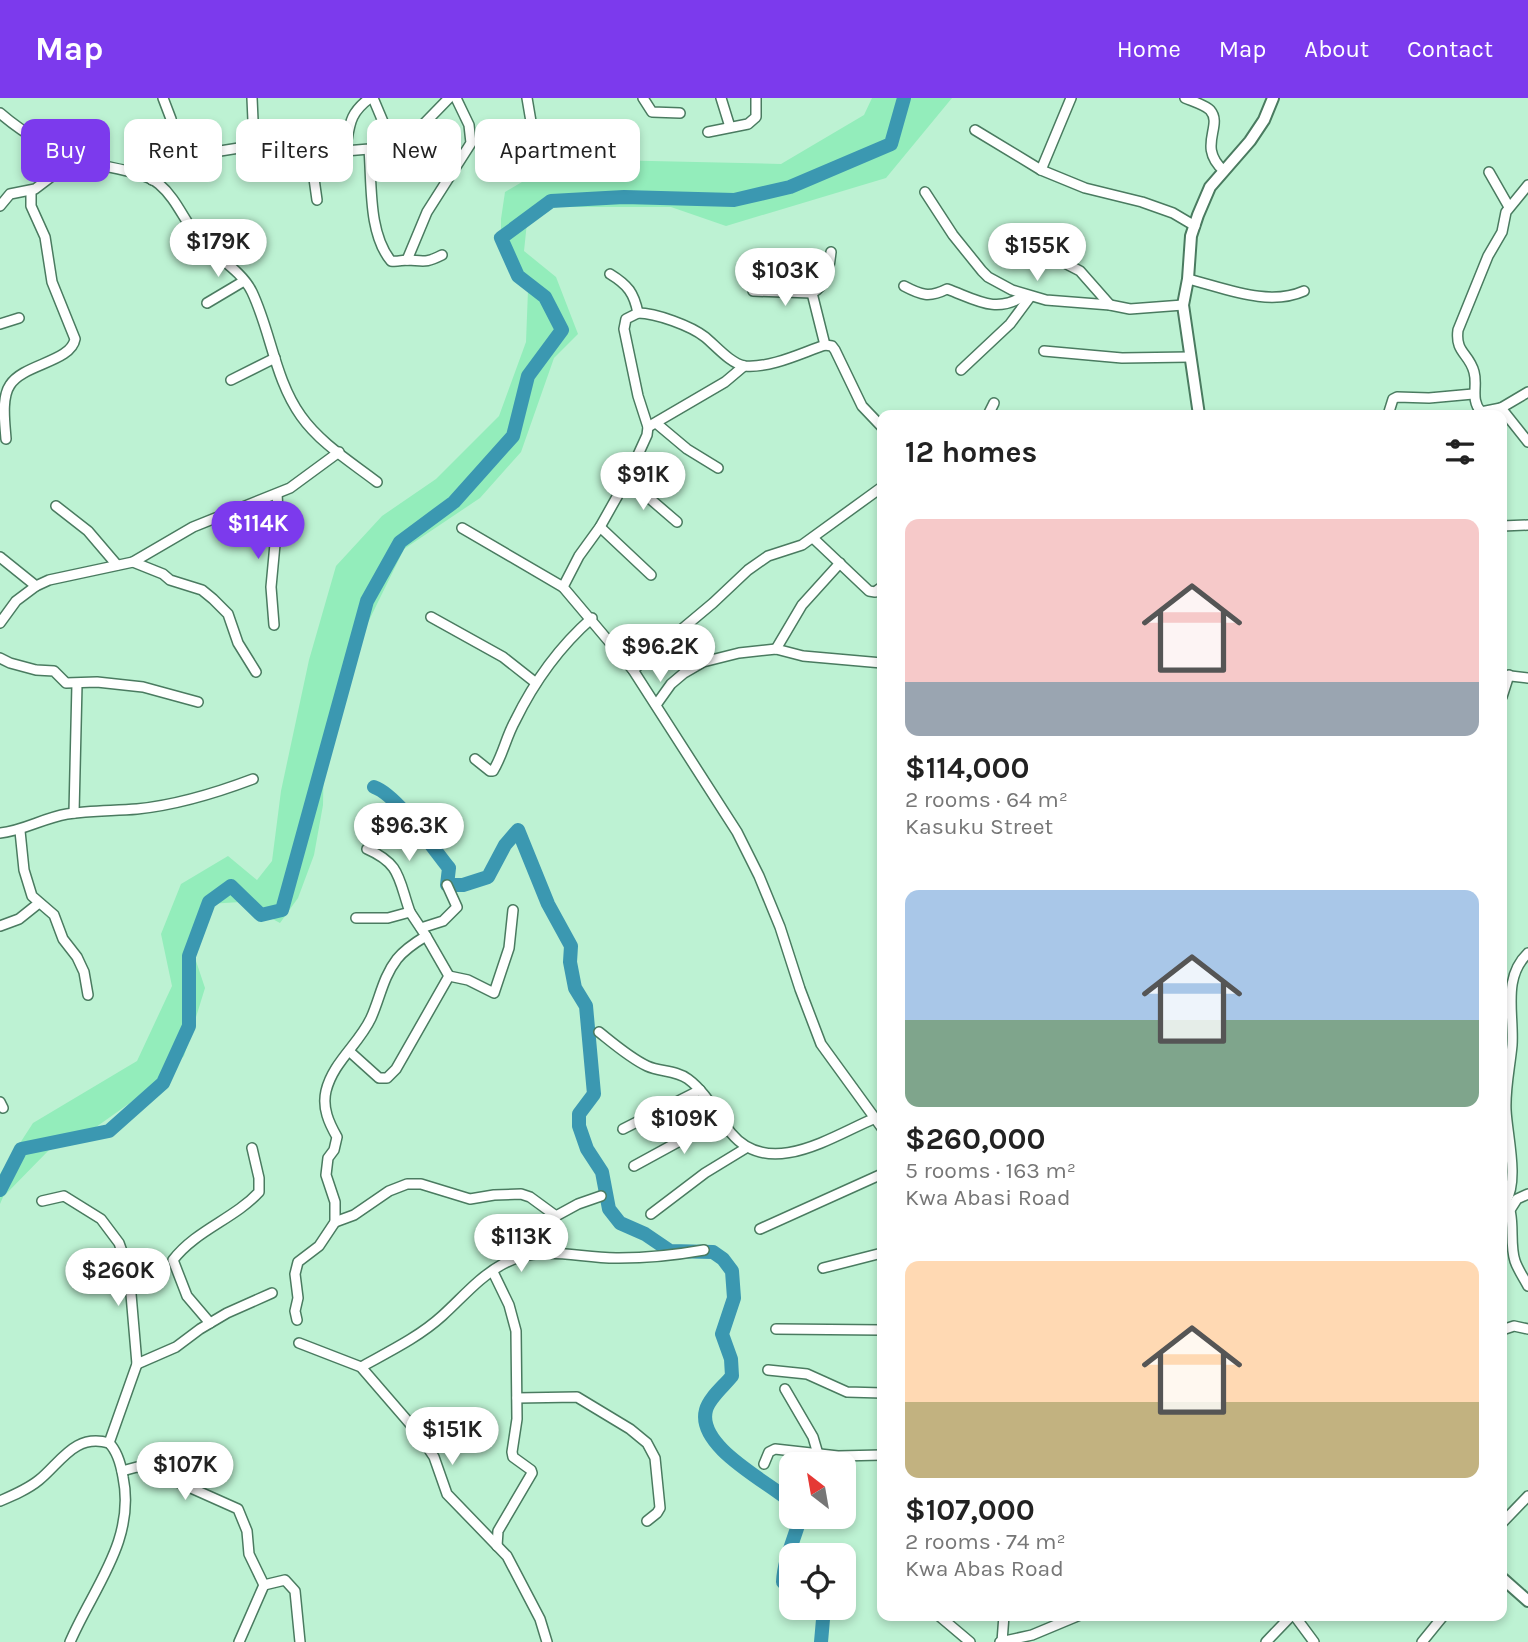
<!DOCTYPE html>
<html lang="en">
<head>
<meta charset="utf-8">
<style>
  body { margin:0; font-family:Karla,sans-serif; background:#f2f2f2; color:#222; height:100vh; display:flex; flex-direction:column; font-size:26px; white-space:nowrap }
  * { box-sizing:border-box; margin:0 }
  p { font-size:23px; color:#767676 }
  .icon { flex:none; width:38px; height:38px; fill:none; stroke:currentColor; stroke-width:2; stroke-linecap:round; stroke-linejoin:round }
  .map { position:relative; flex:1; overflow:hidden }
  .side { position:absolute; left:877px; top:312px; width:630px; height:1211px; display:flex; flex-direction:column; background:#fff; border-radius:14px; box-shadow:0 4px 10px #0003 }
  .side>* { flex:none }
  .banner { position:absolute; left:21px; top:21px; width:665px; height:63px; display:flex; gap:14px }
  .needle { width:46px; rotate:329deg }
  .controls { position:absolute; left:779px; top:1354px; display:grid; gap:14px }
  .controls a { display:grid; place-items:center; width:77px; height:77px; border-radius:14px; background:#fff; box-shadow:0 4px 10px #0003; font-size:35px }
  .price { position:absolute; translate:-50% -60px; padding:0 16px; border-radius:24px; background:#fff; color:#222; font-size:23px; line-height:46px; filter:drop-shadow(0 2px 4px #0008) }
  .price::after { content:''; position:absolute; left:50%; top:42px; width:21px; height:16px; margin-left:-10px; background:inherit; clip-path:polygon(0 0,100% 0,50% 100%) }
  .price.active { background:#7c3aed; color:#fff }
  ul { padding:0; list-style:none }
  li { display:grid; align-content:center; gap:14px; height:371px; padding:0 28px }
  li span { display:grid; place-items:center; height:217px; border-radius:14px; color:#555 }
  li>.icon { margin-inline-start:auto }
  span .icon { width:126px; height:126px; fill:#fffc; stroke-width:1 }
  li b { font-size:30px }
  h2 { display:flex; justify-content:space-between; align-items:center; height:84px; padding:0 28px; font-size:30px }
  .tag { padding:0 24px; border-radius:14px; background:#fff; box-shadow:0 4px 10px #0003; font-size:24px; line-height:63px }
  .tag.active { background:#7c3aed; color:#fff }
  header { display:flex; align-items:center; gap:42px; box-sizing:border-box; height:98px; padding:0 35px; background:#7c3aed; color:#fff }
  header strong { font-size:33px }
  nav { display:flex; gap:38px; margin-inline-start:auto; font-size:24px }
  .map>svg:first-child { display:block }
</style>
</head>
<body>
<header>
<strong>Map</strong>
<nav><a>Home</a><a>Map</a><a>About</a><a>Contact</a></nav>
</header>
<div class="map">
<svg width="1528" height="1544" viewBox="0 0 1528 1544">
  <rect width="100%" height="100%" fill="#bdf2d3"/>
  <polygon fill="#93edbb" points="872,0 952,0 886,80 726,128 671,109 558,109 528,115 524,153 556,179 578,236 554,260 521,354 480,400 404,451 351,559 324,653 323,707 314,757 298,800 280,825 241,804 208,806 195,860 205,890 184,958 151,990 82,1039 49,1052 3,1099 0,1106 0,1076 33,1025 137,963 172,888 161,836 181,786 228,758 257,782 272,763 281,693 309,562 336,468 382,418 436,381 499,318 526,244 528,192 501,149 501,121 505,94 561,61 781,66 864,17"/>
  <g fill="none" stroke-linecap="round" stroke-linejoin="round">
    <g stroke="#3b98b1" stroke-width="14">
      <path d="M374,689C397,697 432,749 449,770L447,787H463L488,779L505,747L518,732L548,806L571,848L570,864L575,890L586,908L594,996L579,1016V1028L587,1051L602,1074L609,1111L620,1125L645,1136L670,1153L713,1154L723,1161L732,1173L734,1200L722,1236L731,1261L732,1278C724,1288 709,1300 706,1312C696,1349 769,1384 791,1404"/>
      <polyline points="0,1092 21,1051 109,1033 163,985 189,928 189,858 209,804 231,788 261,817 282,812 367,503 400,444 454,404 513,338 528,278 562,232 545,199 518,178 501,140 551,103 624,99 734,102 790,89 891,46 904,0"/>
      <path d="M791,1491L783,1484C784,1463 793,1444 799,1424L797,1419"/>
      <polyline points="821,1544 824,1510"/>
    </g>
    <defs>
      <g id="minor">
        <polyline points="163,0 171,21 180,64"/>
        <polyline points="252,0 254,45"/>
        <polyline points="373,0 392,45"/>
        <polyline points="527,0 536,53"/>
        <polyline points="643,0 652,14 680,15"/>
        <polyline points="721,0 730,29"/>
        <path d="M1185,0C1192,3 1205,7 1210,12C1224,28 1196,48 1224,73"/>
        <path d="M0,15C24,36 57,55 88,64C108,70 143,73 159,86C177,101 185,125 200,142C216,159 242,173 252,194C271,234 275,282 301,318C320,345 351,364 377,384"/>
        <polyline points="975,32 1041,72 1085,90 1142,104 1173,115 1195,128"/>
        <polyline points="708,34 748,26 756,19 756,0"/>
        <path d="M369,51C372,86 368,135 391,163C397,164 402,162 408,162C425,163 426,165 442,157"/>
        <polyline points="310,52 317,102"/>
        <path d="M345,53C350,28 348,16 370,0"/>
        <polyline points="1041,72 1071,0"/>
        <polyline points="1489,74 1509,109"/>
        <polyline points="152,82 195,57 239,50 254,45 310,52 345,53 369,51 413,37 449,0"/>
        <path d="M1528,87L1506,114L1502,134L1488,158L1458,232C1455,255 1469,255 1474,274C1478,288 1470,301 1481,314L1501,310L1528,344"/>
        <polyline points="925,94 953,137 982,173 988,179 1012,192 1046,202 1110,207 1130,211 1183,207"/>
        <polyline points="0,108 10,96 35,91 76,60"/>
        <polyline points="1027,132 1051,158 1080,173 1110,207"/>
        <polyline points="407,162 427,114 471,45 469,27 456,0"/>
        <path d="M610,176C628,187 634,195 638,215L626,221L624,231L638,298L648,329L647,337L627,381L600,429L579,458L563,489L633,572L737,734L759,778L780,829L800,891L821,946L882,1030"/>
        <path d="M1188,181C1225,190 1268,209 1304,193"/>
        <path d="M904,188C921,197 929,200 947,191C975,201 996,217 1025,197"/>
        <polyline points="753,193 812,195"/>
        <polyline points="207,205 244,183"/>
        <path d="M638,215C656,215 691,228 705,239C716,248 731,266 745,268C772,270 801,255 825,247L812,195C828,187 829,170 831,154"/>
        <polyline points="0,226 19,220"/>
        <polyline points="825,247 832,248 835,252 862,308 882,329"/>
        <polyline points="1044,253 1122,260 1190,259"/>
        <polyline points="961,272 1010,226 1030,199"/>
        <polyline points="231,282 275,260"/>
        <polyline points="1501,310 1528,294"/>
        <polyline points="988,317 994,305"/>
        <polyline points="1388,317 1393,301 1397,299 1429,300 1473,296"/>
        <polyline points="656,325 687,351 718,370"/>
        <polyline points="648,329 725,284 744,268"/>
        <path d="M6,341C5,326 1,300 10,287C23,266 71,264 75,241L52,184L45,139L31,108V93"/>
        <polyline points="627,381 677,424"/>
        <polyline points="56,408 88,433 117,467"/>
        <polyline points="1502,428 1528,427"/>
        <polyline points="600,429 651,477"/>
        <polyline points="462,430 563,489"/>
        <polyline points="813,440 869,493 875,494 882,489"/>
        <polyline points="0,459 36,488"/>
        <polyline points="133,464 163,476 170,482 202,492 213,501 228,516 238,545 256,574"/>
        <polyline points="431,519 503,559 536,585"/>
        <polyline points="0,525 16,503 36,488 49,482 133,464 193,429 290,390 339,354"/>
        <polyline points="274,527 271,489 278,414 277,396"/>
        <polyline points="776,551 802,507 840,465"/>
        <polyline points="0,560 10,565 36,572 54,573 66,585 97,584 143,589 198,604"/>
        <polyline points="633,572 713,505 748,472 768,458 802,447 882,389"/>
        <polyline points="1502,577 1528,580"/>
        <polyline points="1502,599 1509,577"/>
        <polyline points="656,607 671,586 684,575 703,564 739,555 776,551 803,558 882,565"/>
        <path d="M475,661L490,673H493C503,657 506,639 515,623C534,584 559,549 592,520"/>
        <polyline points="74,715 77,586"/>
        <polyline points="20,733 24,772 32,798 54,817 63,841 77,859 84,874 88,897"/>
        <path d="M0,735C23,733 43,720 67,716C90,712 114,713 137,711C177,707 216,695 253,681"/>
        <path d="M367,751C401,766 398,780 410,814"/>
        <polyline points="0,828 19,821 39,805"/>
        <polyline points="421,830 443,823 457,809 447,787"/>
        <polyline points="426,838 449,878"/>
        <polyline points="449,878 468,882 494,895 509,850 513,812"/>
        <path d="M599,934C614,946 630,960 647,968C660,974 676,972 688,981C707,995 717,1018 731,1035C769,1081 831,1039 873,1021"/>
        <polyline points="349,953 379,980 387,980 396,971 449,878"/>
        <polyline points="0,1004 3,1010"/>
        <polyline points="623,1031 700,992"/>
        <polyline points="634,1068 720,1021"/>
        <path d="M1502,1097C1518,1115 1508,1142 1515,1163C1518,1172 1524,1180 1528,1188"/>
        <polyline points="42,1103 64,1098 101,1121 119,1145 129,1173 137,1266 109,1345"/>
        <path d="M1506,1103C1519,1082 1507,1036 1506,1012C1505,990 1510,969 1512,947C1514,915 1502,880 1528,855"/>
        <polyline points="1510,1112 1517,1101 1528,1096"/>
        <polyline points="651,1116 705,1075 746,1050"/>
        <polyline points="335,1124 354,1117 389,1093 407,1086 421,1086 470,1101 494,1097 521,1096 530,1099 556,1118"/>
        <polyline points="760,1131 882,1076"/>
        <polyline points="543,1155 556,1118 578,1106 601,1098"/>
        <polyline points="823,1170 882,1155"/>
        <polyline points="493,1174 509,1207 516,1233 517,1321 512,1354 513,1359 531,1372 532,1375 498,1433 497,1448"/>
        <path d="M297,1222L295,1213L298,1200L295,1176L298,1164L319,1148L335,1124V1104L326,1077L328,1060L334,1052L337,1039C329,1025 322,1010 326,993C333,964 359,946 371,920C380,900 383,879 397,861C405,851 416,844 426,838L410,814L388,820H356"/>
        <path d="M210,1225L187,1198L173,1162C196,1132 234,1121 259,1094V1080L252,1050"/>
        <polyline points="776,1231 882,1232"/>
        <polyline points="1502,1232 1514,1228 1528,1231"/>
        <polyline points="299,1245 361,1269 418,1335 434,1359 447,1396 507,1458 540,1521 547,1544"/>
        <polyline points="137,1266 176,1249 200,1231 227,1215 272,1195"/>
        <path d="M361,1269C388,1254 419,1239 442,1218C462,1200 479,1179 503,1166C543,1145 578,1161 619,1160C648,1160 676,1157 704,1152"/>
        <polyline points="768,1272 807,1276 847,1294 882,1295"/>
        <polyline points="785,1291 813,1339 818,1356"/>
        <polyline points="517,1300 577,1299 630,1331 647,1345 655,1360 660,1410 657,1415 647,1423"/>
        <polyline points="764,1366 769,1354 775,1351 838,1358 882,1357"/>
        <polyline points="122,1373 137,1369 146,1370 238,1411 247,1433 249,1456 264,1487 239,1544"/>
        <path d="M0,1403C14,1397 28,1391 39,1382C61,1364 75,1335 109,1345"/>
        <polyline points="1502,1425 1528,1398"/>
        <polyline points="264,1487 285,1482 295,1493 300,1544"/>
        <polyline points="938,1517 970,1544"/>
        <polyline points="1294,1517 1314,1544"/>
        <path d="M70,1544C93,1490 136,1442 123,1379C121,1367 118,1354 109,1345"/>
        <polyline points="1000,1544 1032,1537 1080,1517"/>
        <polyline points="1002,1544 1004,1517"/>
        <polyline points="1266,1544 1292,1517"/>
        <polyline points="1422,1544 1444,1517"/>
      </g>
      <g id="tertiary">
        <polyline points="1199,317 1183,207 1188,181 1191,138 1198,117 1210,89 1250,43 1264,22 1273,0"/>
        <polyline points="1502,1480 1528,1503"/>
      </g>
    </defs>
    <use href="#minor" stroke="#4a7b60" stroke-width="12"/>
    <use href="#tertiary" stroke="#4a7b60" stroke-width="14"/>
    <use href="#minor" stroke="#fff" stroke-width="9"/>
    <use href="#tertiary" stroke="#fff" stroke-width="10"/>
  </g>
</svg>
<div class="controls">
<a><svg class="needle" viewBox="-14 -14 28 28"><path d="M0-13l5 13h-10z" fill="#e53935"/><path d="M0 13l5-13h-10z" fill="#767676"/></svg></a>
<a><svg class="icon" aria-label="locate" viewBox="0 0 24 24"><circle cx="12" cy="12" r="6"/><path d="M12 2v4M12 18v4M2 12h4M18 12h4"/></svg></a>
</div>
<b class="price" style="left:218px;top:181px">$179K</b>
<b class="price" style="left:1037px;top:185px">$155K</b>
<b class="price" style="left:785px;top:210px">$103K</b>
<b class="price" style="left:643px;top:414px">$91K</b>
<b class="price active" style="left:258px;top:463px">$114K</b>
<b class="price" style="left:660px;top:586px">$96.2K</b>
<b class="price" style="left:409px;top:765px">$96.3K</b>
<b class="price" style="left:684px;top:1058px">$109K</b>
<b class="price" style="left:521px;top:1176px">$113K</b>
<b class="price" style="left:118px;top:1210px">$260K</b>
<b class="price" style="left:452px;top:1369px">$151K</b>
<b class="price" style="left:185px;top:1404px">$107K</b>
<div class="banner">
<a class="tag active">Buy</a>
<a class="tag">Rent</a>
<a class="tag">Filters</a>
<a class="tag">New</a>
<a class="tag">Apartment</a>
</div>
<section class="side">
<h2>12 homes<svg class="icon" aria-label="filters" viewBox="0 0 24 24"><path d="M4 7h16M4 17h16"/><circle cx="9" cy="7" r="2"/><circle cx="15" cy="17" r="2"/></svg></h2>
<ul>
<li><span style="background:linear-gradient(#f6c9c9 75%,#9aa5b1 0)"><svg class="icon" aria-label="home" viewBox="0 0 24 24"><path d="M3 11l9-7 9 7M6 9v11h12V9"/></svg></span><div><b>$114,000</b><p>2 rooms · 64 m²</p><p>Kasuku Street</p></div></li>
<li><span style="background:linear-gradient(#a9c7e8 60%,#7fa58c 0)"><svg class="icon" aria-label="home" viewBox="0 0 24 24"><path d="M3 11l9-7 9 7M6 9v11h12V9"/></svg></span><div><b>$260,000</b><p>5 rooms · 163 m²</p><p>Kwa Abasi Road</p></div></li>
<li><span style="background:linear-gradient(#ffd9b3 65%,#c2b280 0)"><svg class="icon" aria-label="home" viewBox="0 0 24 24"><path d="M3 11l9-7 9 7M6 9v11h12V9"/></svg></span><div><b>$107,000</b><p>2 rooms · 74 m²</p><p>Kwa Abas Road</p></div></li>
</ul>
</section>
</div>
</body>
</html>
